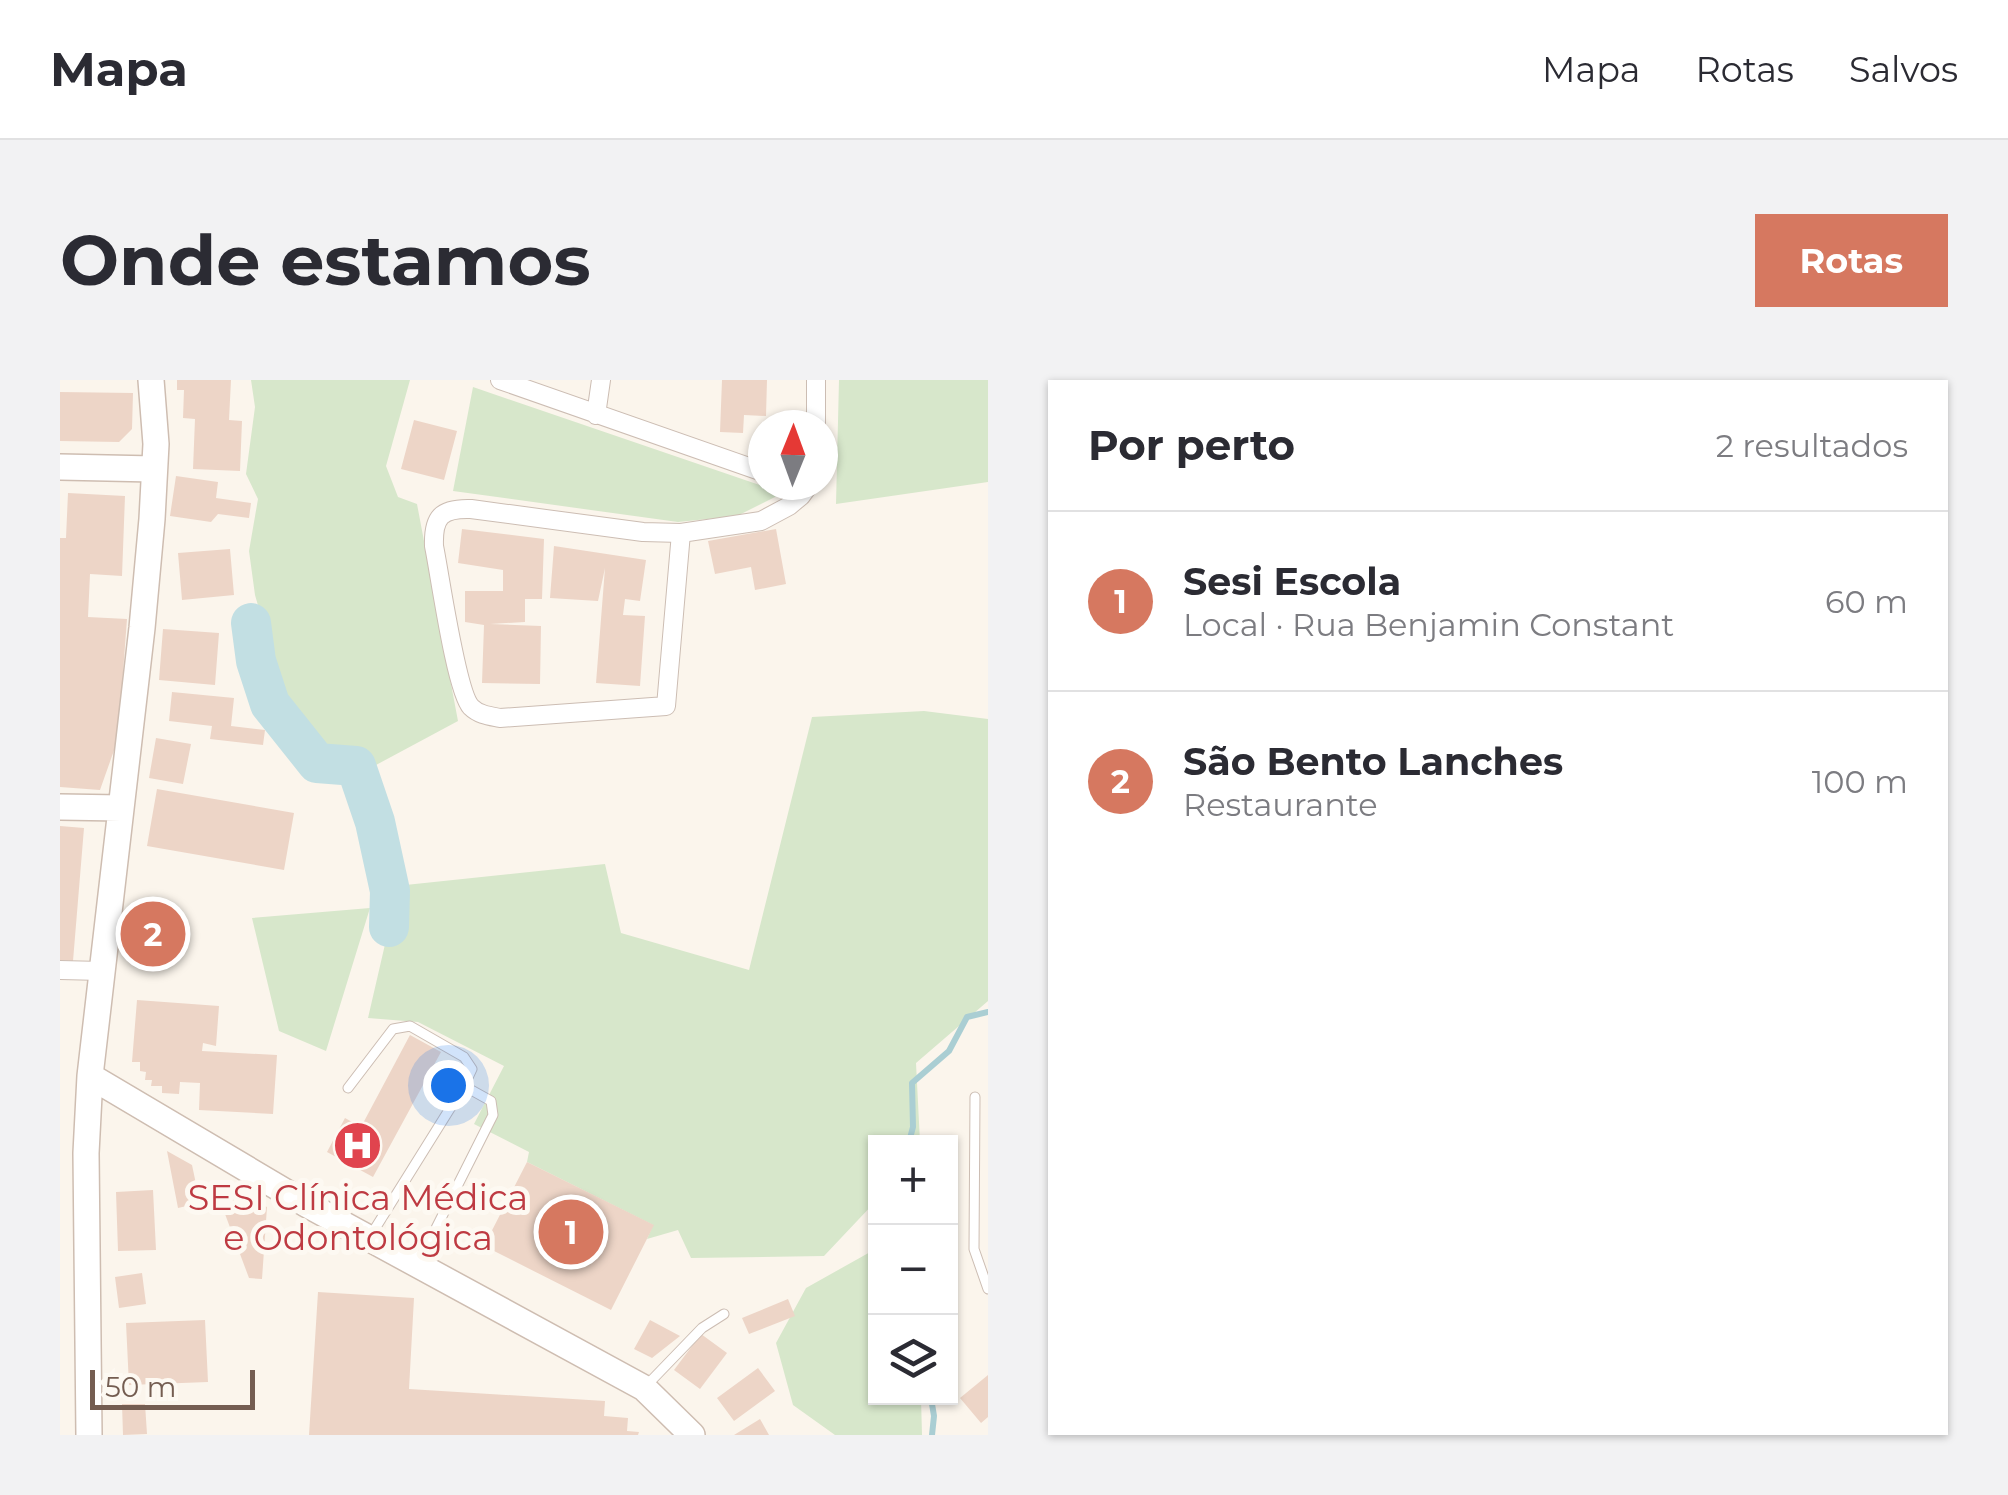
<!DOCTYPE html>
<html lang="pt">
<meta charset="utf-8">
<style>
body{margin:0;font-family:Montserrat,sans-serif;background:#f2f2f3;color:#2b2b33}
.controls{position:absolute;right:30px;bottom:30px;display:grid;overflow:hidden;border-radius:0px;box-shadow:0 2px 8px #0004}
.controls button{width:90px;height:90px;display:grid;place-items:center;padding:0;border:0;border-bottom:2px solid #e1e1e2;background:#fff;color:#2b2b33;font:50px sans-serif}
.compass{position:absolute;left:688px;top:30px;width:90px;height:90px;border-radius:50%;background:#fff;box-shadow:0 2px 8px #0004;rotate:1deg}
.scale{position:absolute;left:30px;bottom:25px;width:165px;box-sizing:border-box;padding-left:10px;border:5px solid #745d51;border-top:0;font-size:28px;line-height:35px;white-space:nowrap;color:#745d51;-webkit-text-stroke:8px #fdf9f2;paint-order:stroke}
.you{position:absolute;left:388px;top:705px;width:35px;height:35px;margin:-25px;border:8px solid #fff;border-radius:50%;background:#1a73e8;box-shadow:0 0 0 15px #1a73e833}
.badge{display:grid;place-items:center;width:65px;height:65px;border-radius:50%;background:#d67860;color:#fff;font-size:32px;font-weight:700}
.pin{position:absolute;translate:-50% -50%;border:5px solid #fff;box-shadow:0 2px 10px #0006}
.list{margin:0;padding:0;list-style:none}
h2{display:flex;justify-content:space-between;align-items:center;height:130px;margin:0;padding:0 40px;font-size:42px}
h2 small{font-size:32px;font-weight:400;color:#7c7c81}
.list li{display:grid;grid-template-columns:65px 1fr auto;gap:30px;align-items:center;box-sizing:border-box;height:180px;padding:0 40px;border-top:2px solid #e1e1e2}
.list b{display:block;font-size:38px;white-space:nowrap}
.list p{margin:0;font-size:32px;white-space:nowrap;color:#7c7c81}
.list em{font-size:32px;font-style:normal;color:#7c7c81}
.icon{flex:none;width:55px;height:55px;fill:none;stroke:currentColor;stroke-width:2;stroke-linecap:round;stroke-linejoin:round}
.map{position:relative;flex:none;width:928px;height:1055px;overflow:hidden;border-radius:0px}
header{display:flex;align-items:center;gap:60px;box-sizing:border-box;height:140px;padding:0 50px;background:#fff;border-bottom:2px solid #e1e1e2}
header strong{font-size:48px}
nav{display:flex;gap:55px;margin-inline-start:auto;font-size:35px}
.intro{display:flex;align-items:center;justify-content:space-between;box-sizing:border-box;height:240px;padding:0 60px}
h1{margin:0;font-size:70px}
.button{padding:25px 45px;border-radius:0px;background:#d67860;color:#fff;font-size:35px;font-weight:700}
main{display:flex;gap:60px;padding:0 60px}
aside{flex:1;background:#fff;border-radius:0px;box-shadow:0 2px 8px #0004}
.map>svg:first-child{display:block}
.green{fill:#d7e7cb}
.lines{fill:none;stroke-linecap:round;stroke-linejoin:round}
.stream{stroke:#aaced3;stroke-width:6}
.river{stroke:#c2dfe3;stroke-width:40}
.building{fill:#edd5c7}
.lane-casing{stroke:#ccbdb3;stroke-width:11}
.street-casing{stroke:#ccbdb3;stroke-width:20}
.secondary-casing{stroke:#cebdb1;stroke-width:28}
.lane{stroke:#fff;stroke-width:9}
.street{stroke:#fff;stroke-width:18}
.secondary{stroke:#fff;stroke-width:25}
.labels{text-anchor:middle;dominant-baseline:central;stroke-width:10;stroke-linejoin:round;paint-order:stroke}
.health-label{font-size:35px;fill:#be3a42;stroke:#fdf9f2}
</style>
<header>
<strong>Mapa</strong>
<nav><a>Mapa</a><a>Rotas</a><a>Salvos</a></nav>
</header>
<div class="intro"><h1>Onde estamos</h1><a class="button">Rotas</a></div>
<main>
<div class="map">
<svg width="928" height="1055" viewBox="0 0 928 1055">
<rect width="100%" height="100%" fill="#fbf5ec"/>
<path class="green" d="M191,0H350L326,86L338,117L357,124L398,341L316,385L300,369H268L226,323L195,215L189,171L198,119L186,94L195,27Z
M779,0H928V102L776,124Z
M413,7L723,113L677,136L618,142L393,111Z
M864,331L928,339V621L856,683L860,762H816L815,822L764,876L631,878L618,850L587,859L593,845L467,782L469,772L414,744L444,686L358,642L308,638L329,547L336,506L545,484L561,553L689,590L752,337Z
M310,528L266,671L219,651L192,538Z
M812,871L816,877V1018H861L862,1055H775L733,1025L716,963L746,908Z"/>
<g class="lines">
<path class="stream" d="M849,762L853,747L852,703L889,671L907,637L928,632
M891,968V969
M871,1018L874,1036L872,1055"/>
<path class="river" d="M191,243L196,281L210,324L257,383L296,386L315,442L330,511L329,547"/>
</g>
<path class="building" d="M117,0H171L169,40L182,41L180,91L133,89L135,39L123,38L124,10H117Z
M662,0H707L706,36L684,35L683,53L660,52Z
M0,12L73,13L72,49L59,62L0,61Z
M354,40L397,51L384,100L341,89Z
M116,96L158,102L156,118L191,123L189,138L158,134L151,142L110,136Z
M8,113L65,116L62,196L30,194L28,237L67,239L58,359L40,410L0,407V158H6Z
M402,149L484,159L482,219H465V242L430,244L481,246L480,304L422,303L424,245L405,242V211H443V190L398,183Z
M716,149L726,204L695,210L691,187L655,194L648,161Z
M494,166L586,180L580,221L565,219L563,235L585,236L580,306L536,303L545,188L538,221L490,218Z
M170,169L174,215L122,220L118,173Z
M103,249L159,253L155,305L99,300Z
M112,312L174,318L171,346L205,350L203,365L150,359L152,346L109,341Z
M96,358L131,364L123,404L89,398Z
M97,409L234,433L224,490L87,466Z
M0,446L24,448L13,581L0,580Z
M82,535L115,539L112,566L78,562Z
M77,620L159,626L156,666L143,663L142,671L217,675L213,734L139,730L140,703L120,702L119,714L102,713V706H91L92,700H85L86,692L80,691V682H72Z
M350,655L381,672L313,797L267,772L285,738L301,747Z
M107,771L132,785L140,823L118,828Z
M467,782L594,845L551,930L424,866Z
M153,802L207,827L202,899L189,898Z
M93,810L96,870L58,871L56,812Z
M82,893L86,924L59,928L55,897Z
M258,912L354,918L349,1009L545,1021L544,1036L568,1038L567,1051L579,1052L578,1055H249Z
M728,919L735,936L689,954L682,938Z
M145,940L148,1002L69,1005L66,943Z
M590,940L620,956L592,978L574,969Z
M641,954L667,973L640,1009L614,990Z
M698,988L715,1011L674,1041L657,1018Z
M928,995V1037L921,1043L900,1018Z
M62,1024H85L87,1054L63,1055Z
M700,1039L709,1055H674Z"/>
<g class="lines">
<defs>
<path id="lane" d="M288,708L333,649L350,646L404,677L412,689L404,706
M915,717L914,869L928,909
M311,855L404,706L431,721L433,735L360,880
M586,1006L642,948L664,934"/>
<path id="street" d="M440,0L703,92
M756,0V45
M536,35L541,0
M621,153L606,326L440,338C430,336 419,335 411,327C396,311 380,195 374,166C373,137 381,128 411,129L583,152L621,153L701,141L729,126L741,116L749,105
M0,590L42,591"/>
<path id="secondary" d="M0,87L94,89
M0,427L61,428
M30,696L246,824L584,1008L632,1055
M29,1055L26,773L30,696L82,248L92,139L96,64L91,0"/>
</defs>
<use href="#lane" class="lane-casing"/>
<use href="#street" class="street-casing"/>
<use href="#secondary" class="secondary-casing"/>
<use href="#lane" class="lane"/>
<use href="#street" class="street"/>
<use href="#secondary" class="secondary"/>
</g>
<defs>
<symbol id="hospital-disc" viewBox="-11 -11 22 22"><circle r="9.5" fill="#e0444e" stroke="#fdf9f2"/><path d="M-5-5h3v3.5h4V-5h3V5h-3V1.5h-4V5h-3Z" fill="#fff"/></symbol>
</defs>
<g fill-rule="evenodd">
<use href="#hospital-disc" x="270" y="738" width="55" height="55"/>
</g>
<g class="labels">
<g class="health-label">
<text x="298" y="817">SESI Clínica Médica<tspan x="298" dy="40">e Odontológica</tspan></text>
</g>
</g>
</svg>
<div class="controls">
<button>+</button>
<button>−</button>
<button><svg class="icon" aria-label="layers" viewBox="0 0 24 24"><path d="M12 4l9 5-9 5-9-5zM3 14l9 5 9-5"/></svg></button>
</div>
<svg class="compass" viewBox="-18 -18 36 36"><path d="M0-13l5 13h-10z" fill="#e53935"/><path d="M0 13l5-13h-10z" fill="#7c7c81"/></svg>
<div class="scale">50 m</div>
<div class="you"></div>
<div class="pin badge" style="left:511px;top:852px">1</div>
<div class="pin badge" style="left:93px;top:554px">2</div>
</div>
<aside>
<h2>Por perto<small>2 resultados</small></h2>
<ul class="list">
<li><span class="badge">1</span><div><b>Sesi Escola</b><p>Local · Rua Benjamin Constant</p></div><em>60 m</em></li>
<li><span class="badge">2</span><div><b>São Bento Lanches</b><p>Restaurante</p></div><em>100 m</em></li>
</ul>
</aside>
</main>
